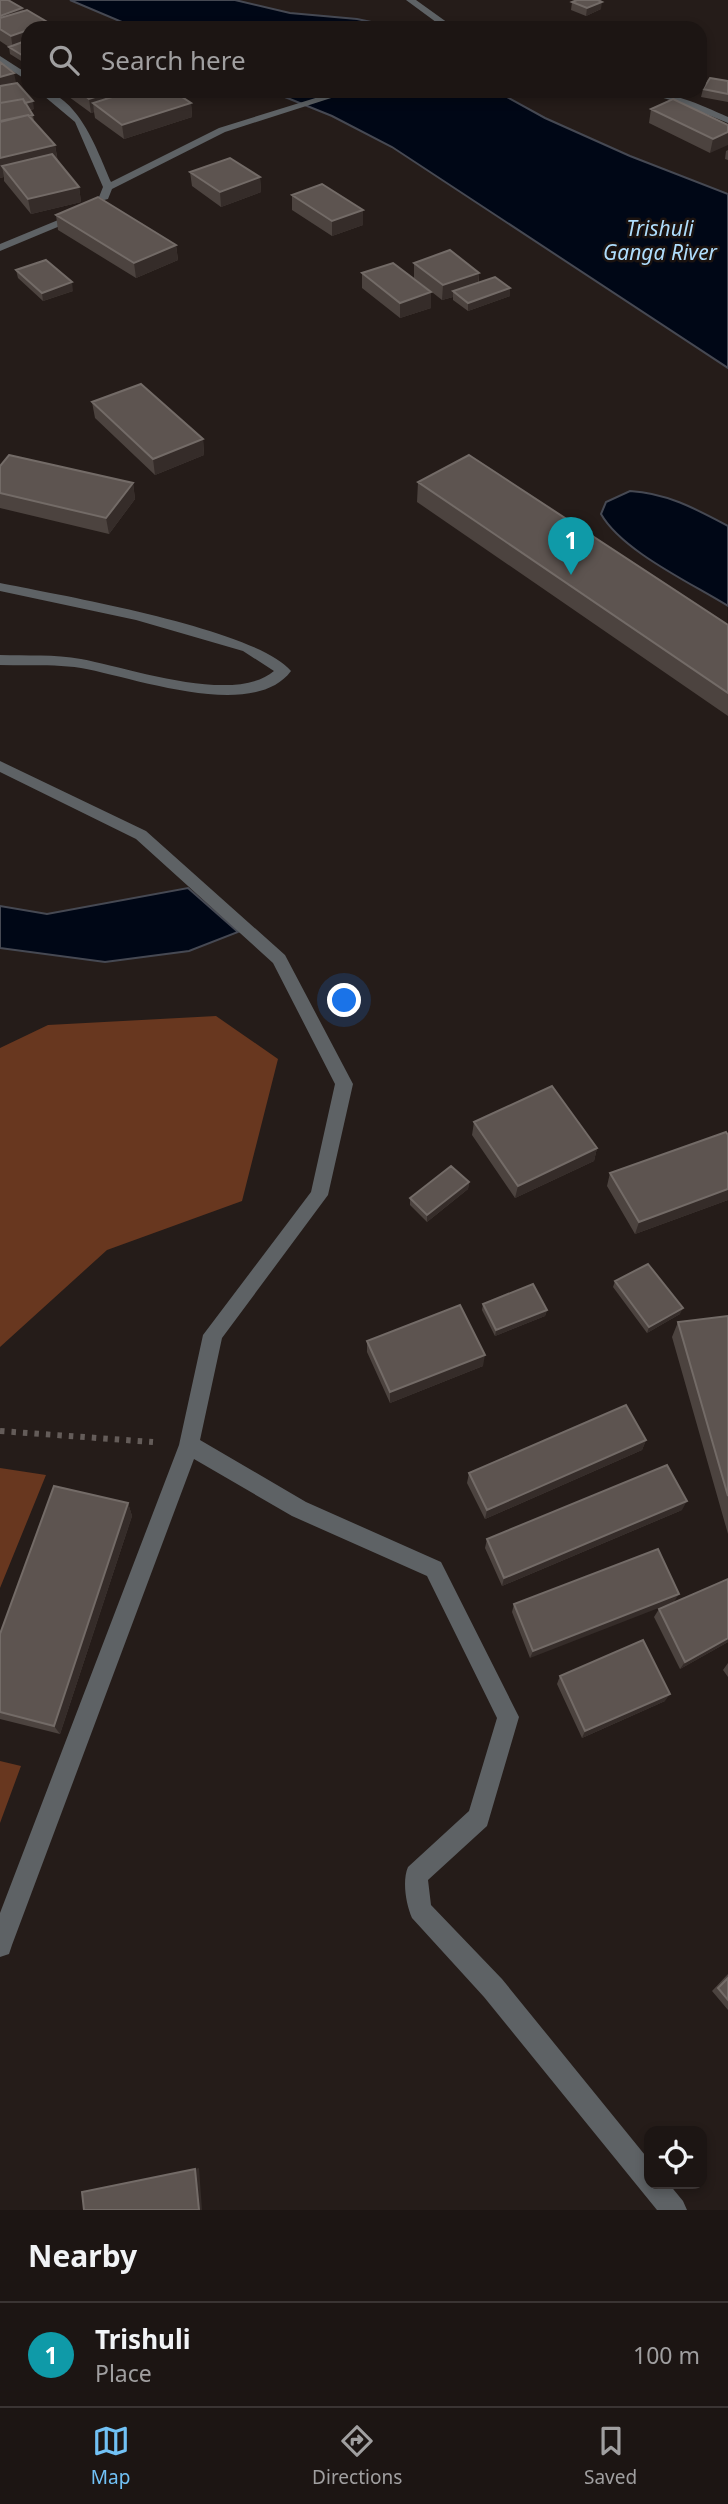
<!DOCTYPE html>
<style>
body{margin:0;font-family:"Noto Sans",sans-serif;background:#292221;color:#f1f3f6}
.controls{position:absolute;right:21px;bottom:21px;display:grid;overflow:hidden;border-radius:14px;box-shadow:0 4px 10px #0003}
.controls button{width:63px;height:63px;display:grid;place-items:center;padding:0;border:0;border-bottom:2px solid #3a3433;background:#1c1513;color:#f1f3f6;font:35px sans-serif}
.you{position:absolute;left:345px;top:1001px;width:24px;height:24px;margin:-18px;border:5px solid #fff;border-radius:50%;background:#1a73e8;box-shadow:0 0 0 10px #1a73e833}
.badge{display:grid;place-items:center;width:46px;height:46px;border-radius:50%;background:#71c1f5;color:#fff;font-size:23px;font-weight:700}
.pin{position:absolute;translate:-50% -58px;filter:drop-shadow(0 2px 4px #0008)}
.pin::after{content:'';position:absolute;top:37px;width:24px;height:21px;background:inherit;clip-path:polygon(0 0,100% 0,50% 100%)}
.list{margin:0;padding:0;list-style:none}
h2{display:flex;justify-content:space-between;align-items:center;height:91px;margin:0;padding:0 28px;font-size:30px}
h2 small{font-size:23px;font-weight:400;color:#a09fa0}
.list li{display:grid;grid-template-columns:46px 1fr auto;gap:21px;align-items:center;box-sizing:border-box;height:105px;padding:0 28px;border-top:2px solid #3a3433}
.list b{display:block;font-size:26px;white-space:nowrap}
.list p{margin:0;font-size:23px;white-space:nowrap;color:#a09fa0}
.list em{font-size:23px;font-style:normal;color:#a09fa0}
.icon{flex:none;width:38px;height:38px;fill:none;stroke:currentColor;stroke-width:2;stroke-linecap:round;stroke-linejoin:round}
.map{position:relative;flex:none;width:728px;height:2210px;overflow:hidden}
.search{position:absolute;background:#1c1513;box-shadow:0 4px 10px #0003;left:21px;right:21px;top:21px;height:77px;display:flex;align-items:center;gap:18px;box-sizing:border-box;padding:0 24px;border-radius:21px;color:#a09fa0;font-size:26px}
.sheet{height:196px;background:#1c1513}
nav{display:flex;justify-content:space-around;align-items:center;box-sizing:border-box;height:98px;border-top:2px solid #3a3433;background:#1c1513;font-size:19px;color:#a09fa0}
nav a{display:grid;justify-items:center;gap:4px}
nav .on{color:#71c1f5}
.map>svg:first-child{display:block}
.forest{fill:#68371f}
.water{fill:#000716;stroke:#464953;stroke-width:2}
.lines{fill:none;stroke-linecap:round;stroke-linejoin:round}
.path{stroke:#645c59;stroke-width:6;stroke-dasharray:4.5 7;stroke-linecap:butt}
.minor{fill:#5e6265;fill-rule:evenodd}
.wall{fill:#4c433f}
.shaded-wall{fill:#352c29}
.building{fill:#5d5450;stroke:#736b67;stroke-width:2}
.labels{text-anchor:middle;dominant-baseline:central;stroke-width:5;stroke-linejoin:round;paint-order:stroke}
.far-water-label{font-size:21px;font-style:italic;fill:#afddfc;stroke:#1b1310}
</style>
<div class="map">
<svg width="728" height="2210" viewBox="0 0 728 2210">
<rect width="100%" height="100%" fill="#251c19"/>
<path class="forest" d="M216,1016L278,1059L242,1201L107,1250L0,1347V1048L48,1025Z
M0,1468L46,1475L0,1588Z
M0,1761L21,1766L0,1823Z"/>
<path class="water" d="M70,0H235L290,13L357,19L400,28H136Z
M270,91H496L545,118L630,156L728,194V368L392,147L332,116Z
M630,491C667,493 696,509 728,526V606C691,583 622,551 601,514L606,502Z
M188,888L238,932L189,951L105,962L0,948V906L47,914Z"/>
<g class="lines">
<path class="path" d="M0,1431L153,1442"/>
<path class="minor" d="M406,0H416L455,28H444Z
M0,56L28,74V81L0,63Z
M38,91C77,91 98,152 111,182L219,128L338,91H353L225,132L112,189L108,199L104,200L99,197L103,187L75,122Z
M639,91C671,91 699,104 728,117V123L674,101Z
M80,211L85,214L84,216L0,251V244Z
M0,583C59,595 257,629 291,671C253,722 133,677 81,668C55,664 26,666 0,665V655C26,656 55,654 81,659C130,668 234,705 274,671L243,651L136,620L0,591Z
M0,761L146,831L285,955L353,1084L328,1195L222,1338L200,1440L306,1502L441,1562L519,1717L487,1826L428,1880L431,1905L502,1979L649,2160V2184H669L683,2201L687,2210H657L484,1997L412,1918C406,1904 402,1881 408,1867L469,1811L497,1718L427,1576L292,1516L194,1459L12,1945L9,1954L0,1957V1913L179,1445L203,1335L311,1192L335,1084L273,963L136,839L0,772Z"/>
</g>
<path class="wall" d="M0,0L22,8L23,11L49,23L50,28H28V64H26L10,54L9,47L0,41Z
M572,2L601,9L586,16L571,10Z
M0,62L34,109L30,110L33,115L34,122L55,145L58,162L79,187L81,202L31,214L4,181V177L0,178Z
M728,81V102L701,97L703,89Z
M64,91H173L191,103L192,117L124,139L95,118L94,112L91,113L65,94Z
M651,109L728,125L710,153L649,123Z
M728,150V160L725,159L726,151Z
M190,172L260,177L261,192L221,207L192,186Z
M292,195L363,210V225L332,236L292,210Z
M56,215L176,245L178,260L136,278L58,230Z
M414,263L479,273V282L510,288V296L468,311L453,300V297L442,300L414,278Z
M16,270L73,291L43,301L18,278Z
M362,273L431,308L400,318L362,288Z
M92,402L203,439L204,455L155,475L95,418Z
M0,466L133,483L135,499L109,534L0,508Z
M418,482L728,625V716L417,502Z
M474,1122L597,1148L594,1161L515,1198L472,1135Z
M728,1135V1200L635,1234L607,1186L610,1173Z
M469,1182L468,1189L427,1222L410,1205V1198Z
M615,1281L680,1314L647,1333L613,1287Z
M483,1304L547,1310L545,1316L495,1336L482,1310Z
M728,1316V1534L672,1337L678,1322Z
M367,1341L483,1366L390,1403L367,1352Z
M646,1440L642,1450L485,1519L467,1483L469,1473Z
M128,1503L132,1516L60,1734L0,1719V1634Z
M682,1510L502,1586L485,1548L487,1539Z
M658,1549L530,1658L512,1612L514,1604Z
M659,1609L728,1642L680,1669L654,1617Z
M728,1663V1677L723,1670Z
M560,1676L665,1701L582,1738L557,1684Z
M728,1974V2010L712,1991Z"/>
<path class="shaded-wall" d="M602,2L601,9L586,16L587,8Z
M22,8L25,22L0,29V16Z
M49,23L50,28H34Z
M28,30V45L13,50L11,36Z
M28,56V64H26L25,57Z
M14,73L17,87L0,92V77Z
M114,91H147L93,103L94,112L91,113L89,99Z
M33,101L34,109L0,117V109Z
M191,103L192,117L124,139L122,125Z
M728,132V145L710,153L713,139Z
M55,145L58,164L2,166L4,177L0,178V158Z
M260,177L261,192L221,207L220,192Z
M79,187L81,202L31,214L28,199Z
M363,210V225L332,236V221Z
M176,245L178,260L136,278L134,263Z
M479,273L478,288L453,291V297L442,300L443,285Z
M72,282L73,291L43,301L42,293Z
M510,288V296L468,311V303Z
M431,292V308L400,318V303Z
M203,439L204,455L155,475L153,459Z
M133,483L135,499L109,534L106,518Z
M597,1148L594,1161L515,1198L518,1186Z
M469,1182L468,1189L427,1222V1215Z
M728,1189V1200L635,1234L639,1222Z
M683,1308L680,1314L647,1333L649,1327Z
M547,1310L545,1316L495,1336L496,1330Z
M485,1355L483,1366L390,1403V1392Z
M646,1440L642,1450L485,1519L487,1510Z
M687,1501L682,1510L502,1586L504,1578Z
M128,1503L132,1516L60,1734L54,1726Z
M679,1594L674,1602L530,1658L533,1651Z
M728,1638V1642L680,1669L685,1662Z
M670,1694L665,1701L582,1738L585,1731Z
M199,2168L202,2210H199L195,2169Z"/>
<path class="building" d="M0,0H8L22,8L0,16Z
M577,0H598L602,2L587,8L572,2Z
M27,10L49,23L34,28H28V30L11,36L0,29V18Z
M28,40V56L25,57L9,47Z
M0,62L14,73L0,77Z
M710,78L728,81V94L703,89Z
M17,83L33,101L25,103L23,99L0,103V86Z
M79,91H114L89,99Z
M131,91H173L191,103L122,125L93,103Z
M23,99L33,115L29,116L28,115L0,121V103Z
M673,99L728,125V132L713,139L651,109Z
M28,115L55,145L0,158V122Z
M52,154L79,187L28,199L2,166Z
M230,158L260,177L220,192L190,172Z
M322,184L363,210L332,221L292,195Z
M98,197L176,245L134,263L56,215Z
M450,250L479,273L443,285L414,263Z
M46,260L72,282L42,293L16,270Z
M393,263L431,292L400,303L362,273Z
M495,277L510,288L468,303L453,291Z
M141,384L203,439L153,459L92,402Z
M9,455L133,483L106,518L0,493V466Z
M469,455L728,625V693L418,482Z
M552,1086L597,1148L518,1186L474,1122Z
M726,1132L728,1135V1189L639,1222L610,1173Z
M451,1166L469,1182L427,1215L410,1198Z
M648,1264L683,1308L649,1327L615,1281Z
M533,1284L547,1310L496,1330L483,1304Z
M460,1305L485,1355L390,1392L367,1341Z
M728,1316V1496L678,1322Z
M626,1405L646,1440L487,1510L469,1473Z
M667,1465L687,1501L504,1578L487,1539Z
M54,1486L128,1503L54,1726L0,1712V1634Z
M658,1549L679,1594L533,1651L514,1604Z
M728,1579V1638L685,1662L659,1609Z
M643,1640L670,1694L585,1731L560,1676Z
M728,1978V2000L718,1988Z
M195,2169L199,2210H84L82,2192Z"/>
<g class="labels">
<g class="far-water-label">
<text x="660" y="228">Trishuli<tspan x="660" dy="24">Ganga River</tspan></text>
</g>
</g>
</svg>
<div class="controls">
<button><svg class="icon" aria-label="locate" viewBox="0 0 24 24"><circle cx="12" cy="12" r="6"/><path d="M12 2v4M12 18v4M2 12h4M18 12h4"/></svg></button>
</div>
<div class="you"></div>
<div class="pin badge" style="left:571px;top:575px;background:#0f9aa8">1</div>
<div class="search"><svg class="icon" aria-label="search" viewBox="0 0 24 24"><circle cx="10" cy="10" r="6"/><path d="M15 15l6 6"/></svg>Search here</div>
</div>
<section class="sheet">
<h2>Nearby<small></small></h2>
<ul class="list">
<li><span class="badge" style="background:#0f9aa8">1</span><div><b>Trishuli</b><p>Place</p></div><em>100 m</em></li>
</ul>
</section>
<nav>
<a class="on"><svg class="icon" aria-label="map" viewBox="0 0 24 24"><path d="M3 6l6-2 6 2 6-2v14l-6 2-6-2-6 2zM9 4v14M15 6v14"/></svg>Map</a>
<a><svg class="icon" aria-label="directions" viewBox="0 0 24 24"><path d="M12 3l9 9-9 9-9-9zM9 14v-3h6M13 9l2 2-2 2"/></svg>Directions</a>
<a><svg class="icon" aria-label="saved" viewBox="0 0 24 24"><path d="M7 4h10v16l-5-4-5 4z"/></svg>Saved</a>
</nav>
